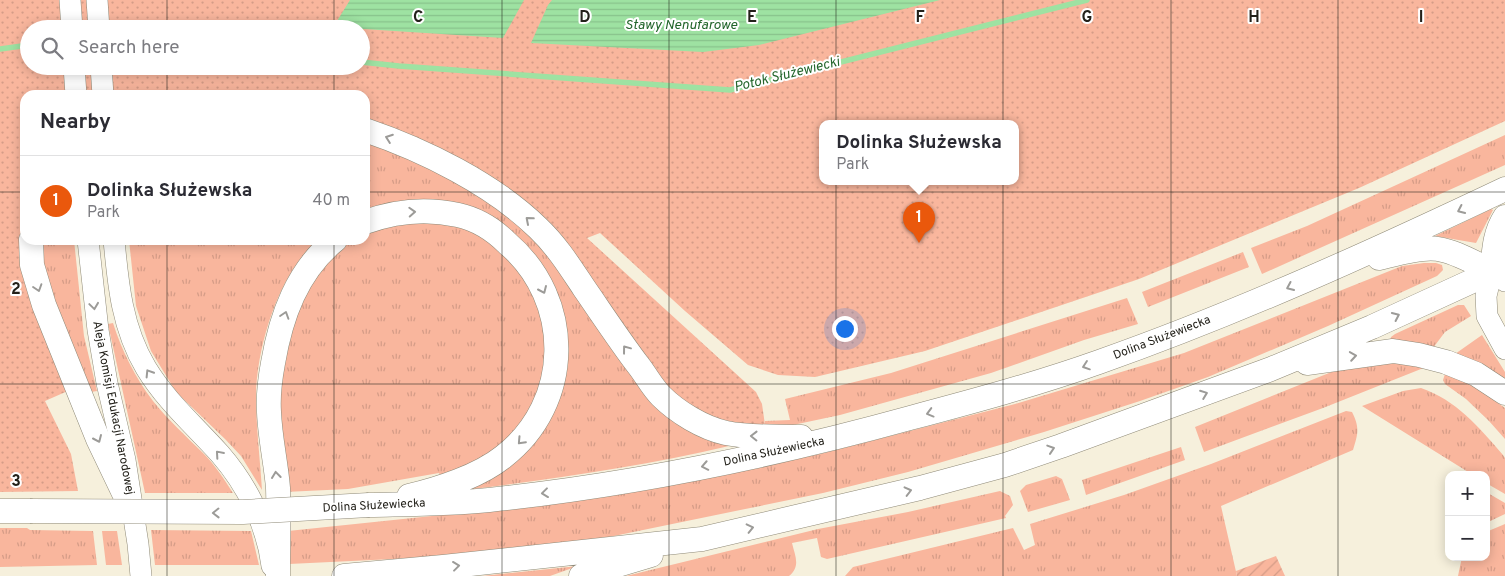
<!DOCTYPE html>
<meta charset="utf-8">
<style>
body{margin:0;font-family:Overpass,sans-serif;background:#f7f7f7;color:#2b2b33}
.controls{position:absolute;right:15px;bottom:15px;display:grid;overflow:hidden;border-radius:10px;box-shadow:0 2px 12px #0003}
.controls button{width:45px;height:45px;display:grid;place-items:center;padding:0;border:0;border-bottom:1px solid #e1e1e2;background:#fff;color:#2b2b33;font:25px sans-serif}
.you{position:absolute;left:844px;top:328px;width:18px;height:18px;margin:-12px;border:4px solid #fff;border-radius:50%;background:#1a73e8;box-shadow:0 0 0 8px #1a73e833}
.badge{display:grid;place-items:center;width:32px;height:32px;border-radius:50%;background:#ea580c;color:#fff;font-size:16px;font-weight:700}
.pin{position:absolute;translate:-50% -41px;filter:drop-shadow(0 1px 2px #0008)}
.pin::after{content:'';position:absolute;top:26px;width:18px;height:15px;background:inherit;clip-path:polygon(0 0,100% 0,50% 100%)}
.popup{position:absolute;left:819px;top:120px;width:200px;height:65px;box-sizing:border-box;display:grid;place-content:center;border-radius:10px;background:#fff;filter:drop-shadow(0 1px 4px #0005);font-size:16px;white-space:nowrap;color:#7c7c81}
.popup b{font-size:19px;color:#2b2b33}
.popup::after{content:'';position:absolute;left:50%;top:100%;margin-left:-10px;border:10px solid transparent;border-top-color:#fff}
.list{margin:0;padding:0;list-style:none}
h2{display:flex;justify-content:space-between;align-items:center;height:65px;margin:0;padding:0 20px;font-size:21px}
h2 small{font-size:16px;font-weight:400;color:#7c7c81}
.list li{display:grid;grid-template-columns:32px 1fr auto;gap:15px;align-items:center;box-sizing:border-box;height:90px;padding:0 20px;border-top:1px solid #e1e1e2}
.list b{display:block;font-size:19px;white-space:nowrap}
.list p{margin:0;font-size:16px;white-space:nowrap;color:#7c7c81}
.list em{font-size:16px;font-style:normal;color:#7c7c81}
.icon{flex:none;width:28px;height:28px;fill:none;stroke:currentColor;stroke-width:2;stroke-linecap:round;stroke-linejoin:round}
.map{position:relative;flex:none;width:1505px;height:576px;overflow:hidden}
.search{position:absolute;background:#fff;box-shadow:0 2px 12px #0003;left:20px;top:20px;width:350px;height:55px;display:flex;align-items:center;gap:12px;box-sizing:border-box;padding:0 18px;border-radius:28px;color:#7c7c81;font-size:19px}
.panel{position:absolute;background:#fff;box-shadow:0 2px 12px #0003;left:20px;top:90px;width:350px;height:155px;border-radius:15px}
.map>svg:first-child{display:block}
.grass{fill:url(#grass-tufts)}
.park{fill:url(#park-dots);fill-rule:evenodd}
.garden{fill:url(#garden-furrows)}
.water{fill:url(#water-rules)}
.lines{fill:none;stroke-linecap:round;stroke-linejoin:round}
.stream{stroke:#9ee2a2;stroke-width:5.5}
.secondary-casing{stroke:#8f8a78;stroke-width:22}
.primary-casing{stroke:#8f8a78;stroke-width:25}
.secondary{stroke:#fff;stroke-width:21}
.primary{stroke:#fff;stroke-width:24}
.primary-bridge-casing{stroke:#8f8a78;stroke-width:25;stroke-linecap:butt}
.primary-bridge{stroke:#fff;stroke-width:24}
.oneway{stroke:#9c9b98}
.grid{fill:none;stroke:#23211a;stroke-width:1;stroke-opacity:0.55}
.labels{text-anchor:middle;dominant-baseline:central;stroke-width:4;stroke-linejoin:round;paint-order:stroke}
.street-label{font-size:12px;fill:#23211a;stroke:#fff}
.water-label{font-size:14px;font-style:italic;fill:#23662c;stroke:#fff}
.grid-label{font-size:16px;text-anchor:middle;font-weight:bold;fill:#23211a;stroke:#fff;stroke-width:4;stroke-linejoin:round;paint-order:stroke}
</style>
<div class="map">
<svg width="1505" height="576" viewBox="0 0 1505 576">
<defs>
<pattern id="grass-tufts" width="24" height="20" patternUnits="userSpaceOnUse" patternTransform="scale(1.25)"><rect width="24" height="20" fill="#f9b69d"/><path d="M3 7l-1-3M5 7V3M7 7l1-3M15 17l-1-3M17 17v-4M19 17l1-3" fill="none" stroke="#d59c87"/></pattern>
<pattern id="park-dots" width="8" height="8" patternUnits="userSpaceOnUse" patternTransform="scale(1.25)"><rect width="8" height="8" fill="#f9b69d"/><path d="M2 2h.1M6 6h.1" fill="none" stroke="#d59c87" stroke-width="1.8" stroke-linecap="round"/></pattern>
<pattern id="garden-furrows" width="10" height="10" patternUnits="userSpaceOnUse" patternTransform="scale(1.25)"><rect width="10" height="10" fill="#f9b69d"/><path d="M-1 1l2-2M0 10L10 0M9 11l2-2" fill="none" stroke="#d59c87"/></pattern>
<pattern id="water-rules" width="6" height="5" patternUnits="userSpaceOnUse" patternTransform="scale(1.25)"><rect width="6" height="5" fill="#9ee2a2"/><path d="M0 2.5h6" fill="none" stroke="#88c28b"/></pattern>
</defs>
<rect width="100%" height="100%" fill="#f6f0dc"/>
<path class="grass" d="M1505,135V165L1262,274L1251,248L1307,226Z
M365,141C384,148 405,154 423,163C459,182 493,204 525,228L729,445V446C644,466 559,478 473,489V484L492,475L566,345L496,222L365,211Z
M1491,209L1493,210L1476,243L1435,236Z
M418,221L449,224L477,232L509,256L523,272L541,310L547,346L539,394L515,434L476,462L440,475L439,473L348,489L285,492L280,415L281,375L300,300L319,265L348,240H365V231Z
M40,240H74L84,336L97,391L91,392L47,286Z
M129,240H319C279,271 257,346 256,395C256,426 260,458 262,490L241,456L225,439L176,392L151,351L136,306Z
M1243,252L1249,267L1148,307L1142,292Z
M1424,263H1436L1442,265L1443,270L1437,276L1328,326L1208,377L1140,401L1044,432L908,472L823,493L609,537L435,557L289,564L288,531L566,502L693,481L824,453L1015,404L1184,353L1402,266Z
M1127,298L1138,324L1084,340L991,373L840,415L793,425H765V421L790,420L785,399L891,373Z
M1458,305H1464L1471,316L1445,332L1433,348L1390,341L1391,337L1395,334Z
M113,323C122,351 135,377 153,401C168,420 186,436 203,453C215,465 224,479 233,493H145L108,324Z
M1482,335L1505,372V382L1455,354Z
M1398,362L1426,367L1323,408L1204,452L1195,427L1334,371Z
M1446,371L1463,378L1505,408V439L1489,421L1466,399L1445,384L1443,380Z
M1421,388C1456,400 1479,427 1503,455L1505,458V494L1486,483V475H1473L1362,406L1403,391Z
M1346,411L1352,412C1360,428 1358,434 1353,450L1221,506L1237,576H845L853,567L1013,528L1024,550L1035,545L1030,524L1124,495L1211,464Z
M1181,447L1185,460L1086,495L1082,480Z
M1056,476L1062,479L1070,500L1028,512L1020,491L1026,485Z
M1000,491L1010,496L1013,505L1005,516L1006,518L827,559L821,557L817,538L792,543C795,556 801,566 789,576H626L818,529L908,512Z
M1486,492L1505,503V514L1486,523Z
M1505,524V576H1458L1462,557H1486V532Z
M0,528H27L30,530L93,531L97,565L0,567Z
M151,530L251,531L259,565H155Z
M102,531H117L122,565H106Z
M578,566L550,576H482Z"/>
<path class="park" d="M0,0H1505V121L1359,188L1139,279L925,351L815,377L778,375L748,365L685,311L600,233L587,238L756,392L762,404L765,425L743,424L719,419L701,411L684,401L666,386L569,246L365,122V95H25V213L22,239L70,390L45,401L71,454L78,491L0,492ZM29,29H361V66H29ZM823,124H1015V182H823Z"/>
<path class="garden" d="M1276,556L1285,576H1237L1236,571Z"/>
<path class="water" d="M350,0H524L503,38L348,28L337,21Z
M552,0H940L759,45L703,52L531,43L548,5Z"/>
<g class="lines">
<path class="stream" d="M0,49L29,45
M361,62L399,66L730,90L1087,0"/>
<defs>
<path id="secondary" d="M70,0L72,29
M97,0L99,29
M74,66L76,95
M101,66L103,95
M88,240L98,330L107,383L125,460L138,544L141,576
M114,240C118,284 122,328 146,368C166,401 194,425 220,454C247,485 267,525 272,566
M1505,281L1492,271L1486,296L1487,316L1505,349"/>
<path id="primary" d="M365,130C424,150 493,184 538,228C557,246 570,267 584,288C602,314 619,340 638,365C646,375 652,387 661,396C677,412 703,428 726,433C750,438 777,436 801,437
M365,222C395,211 427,208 458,215C476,219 494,230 507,243C574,300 573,403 503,457C479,476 439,489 409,496
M31,240L32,265L44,305L98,439L131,508
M1379,258C1396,254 1421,246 1438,249C1457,252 1474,263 1492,271
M1492,271C1494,252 1494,234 1505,217
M1307,363L1393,351L1419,355L1446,362L1476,374L1505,393
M369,505C409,504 449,504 489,500C631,485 772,456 910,418C974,401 1037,384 1099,362C1238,313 1372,252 1505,189
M0,511H30
M278,576C278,547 279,517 278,488C276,463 270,438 269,412C268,396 270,379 273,363C281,316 297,271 335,240
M344,576L443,567L702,539L920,488L1005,465L1061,446L1271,369L1372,327L1505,266
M581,576L651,555"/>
</defs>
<use href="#secondary" class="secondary-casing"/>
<use href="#primary" class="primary-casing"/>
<use href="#secondary" class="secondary"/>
<use href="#primary" class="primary"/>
<defs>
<path id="primary-bridge" d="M30,511L243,512L369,505"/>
</defs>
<use href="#primary-bridge" class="primary-bridge-casing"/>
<use href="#primary-bridge" class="primary-bridge"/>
</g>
<defs><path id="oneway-chevron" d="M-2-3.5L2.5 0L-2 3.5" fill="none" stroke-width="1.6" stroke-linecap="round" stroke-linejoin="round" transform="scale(1.25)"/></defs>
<g class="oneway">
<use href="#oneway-chevron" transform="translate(389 138) rotate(-160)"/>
<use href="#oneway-chevron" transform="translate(1461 210) rotate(155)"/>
<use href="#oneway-chevron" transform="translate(412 212) rotate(-3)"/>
<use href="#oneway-chevron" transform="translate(529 220) rotate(-139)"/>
<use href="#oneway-chevron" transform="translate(1290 287) rotate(156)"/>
<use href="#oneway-chevron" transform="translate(38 288) rotate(72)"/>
<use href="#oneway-chevron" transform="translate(543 290) rotate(66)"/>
<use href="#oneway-chevron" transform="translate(94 306) rotate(82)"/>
<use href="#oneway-chevron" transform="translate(285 315) rotate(-72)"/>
<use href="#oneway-chevron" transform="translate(1396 316) rotate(-25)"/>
<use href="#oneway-chevron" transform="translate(626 349) rotate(-127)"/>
<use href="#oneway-chevron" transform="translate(1353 356) rotate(-9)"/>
<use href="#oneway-chevron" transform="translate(1086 366) rotate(161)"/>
<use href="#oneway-chevron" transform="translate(149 373) rotate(-122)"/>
<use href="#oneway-chevron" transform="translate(1204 394) rotate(-21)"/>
<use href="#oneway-chevron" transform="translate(930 413) rotate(165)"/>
<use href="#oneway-chevron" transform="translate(754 436) rotate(-179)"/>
<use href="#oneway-chevron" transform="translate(98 439) rotate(66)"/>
<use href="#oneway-chevron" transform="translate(521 441) rotate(133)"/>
<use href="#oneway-chevron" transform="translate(1051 449) rotate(-18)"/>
<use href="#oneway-chevron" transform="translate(219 454) rotate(-131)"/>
<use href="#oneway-chevron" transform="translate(705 466) rotate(169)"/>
<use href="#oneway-chevron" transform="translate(276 475) rotate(-97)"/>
<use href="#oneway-chevron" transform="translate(908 491) rotate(-14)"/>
<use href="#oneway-chevron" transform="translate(545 493) rotate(173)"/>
<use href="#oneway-chevron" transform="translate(216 513) rotate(179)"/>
<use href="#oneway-chevron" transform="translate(750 528) rotate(-13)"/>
<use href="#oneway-chevron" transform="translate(456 566) rotate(-7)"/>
</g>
<path class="grid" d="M167,0V29M334,0V29M502,0V576M669,0V576M836,0V576M1003,0V576M1171,0V576M1338,0V576M167,66V95M334,66V95M0,192H25M365,192H1505M167,240V576M334,240V576M0,384H1505"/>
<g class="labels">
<g class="street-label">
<text transform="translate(1162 338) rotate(-21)">Dolina Służewiecka</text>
<text transform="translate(113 408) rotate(79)">Aleja Komisji Edukacji Narodowej</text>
<text transform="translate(774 452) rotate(-12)">Dolina Służewiecka</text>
<text transform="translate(374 506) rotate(-3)">Dolina Służewiecka</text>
</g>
<g class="water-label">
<text x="681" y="25">Stawy Nenufarowe</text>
<text transform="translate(787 75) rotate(-14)">Potok Służewiecki</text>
</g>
</g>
<g class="grid-label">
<text x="418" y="22">C</text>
<text x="585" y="22">D</text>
<text x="752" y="22">E</text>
<text x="920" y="22">F</text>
<text x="1087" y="22">G</text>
<text x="1254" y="22">H</text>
<text x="1421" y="22">I</text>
<text x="16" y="294">2</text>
<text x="16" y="486">3</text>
</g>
</svg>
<div class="controls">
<button>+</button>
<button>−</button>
</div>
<div class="you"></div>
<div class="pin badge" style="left:919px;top:243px">1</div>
<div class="popup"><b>Dolinka Służewska</b>Park</div>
<div class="search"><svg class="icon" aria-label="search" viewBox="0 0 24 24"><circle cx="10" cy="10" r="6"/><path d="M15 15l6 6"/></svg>Search here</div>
<section class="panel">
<h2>Nearby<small></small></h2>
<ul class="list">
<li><span class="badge">1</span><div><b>Dolinka Służewska</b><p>Park</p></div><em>40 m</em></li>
</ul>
</section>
</div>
